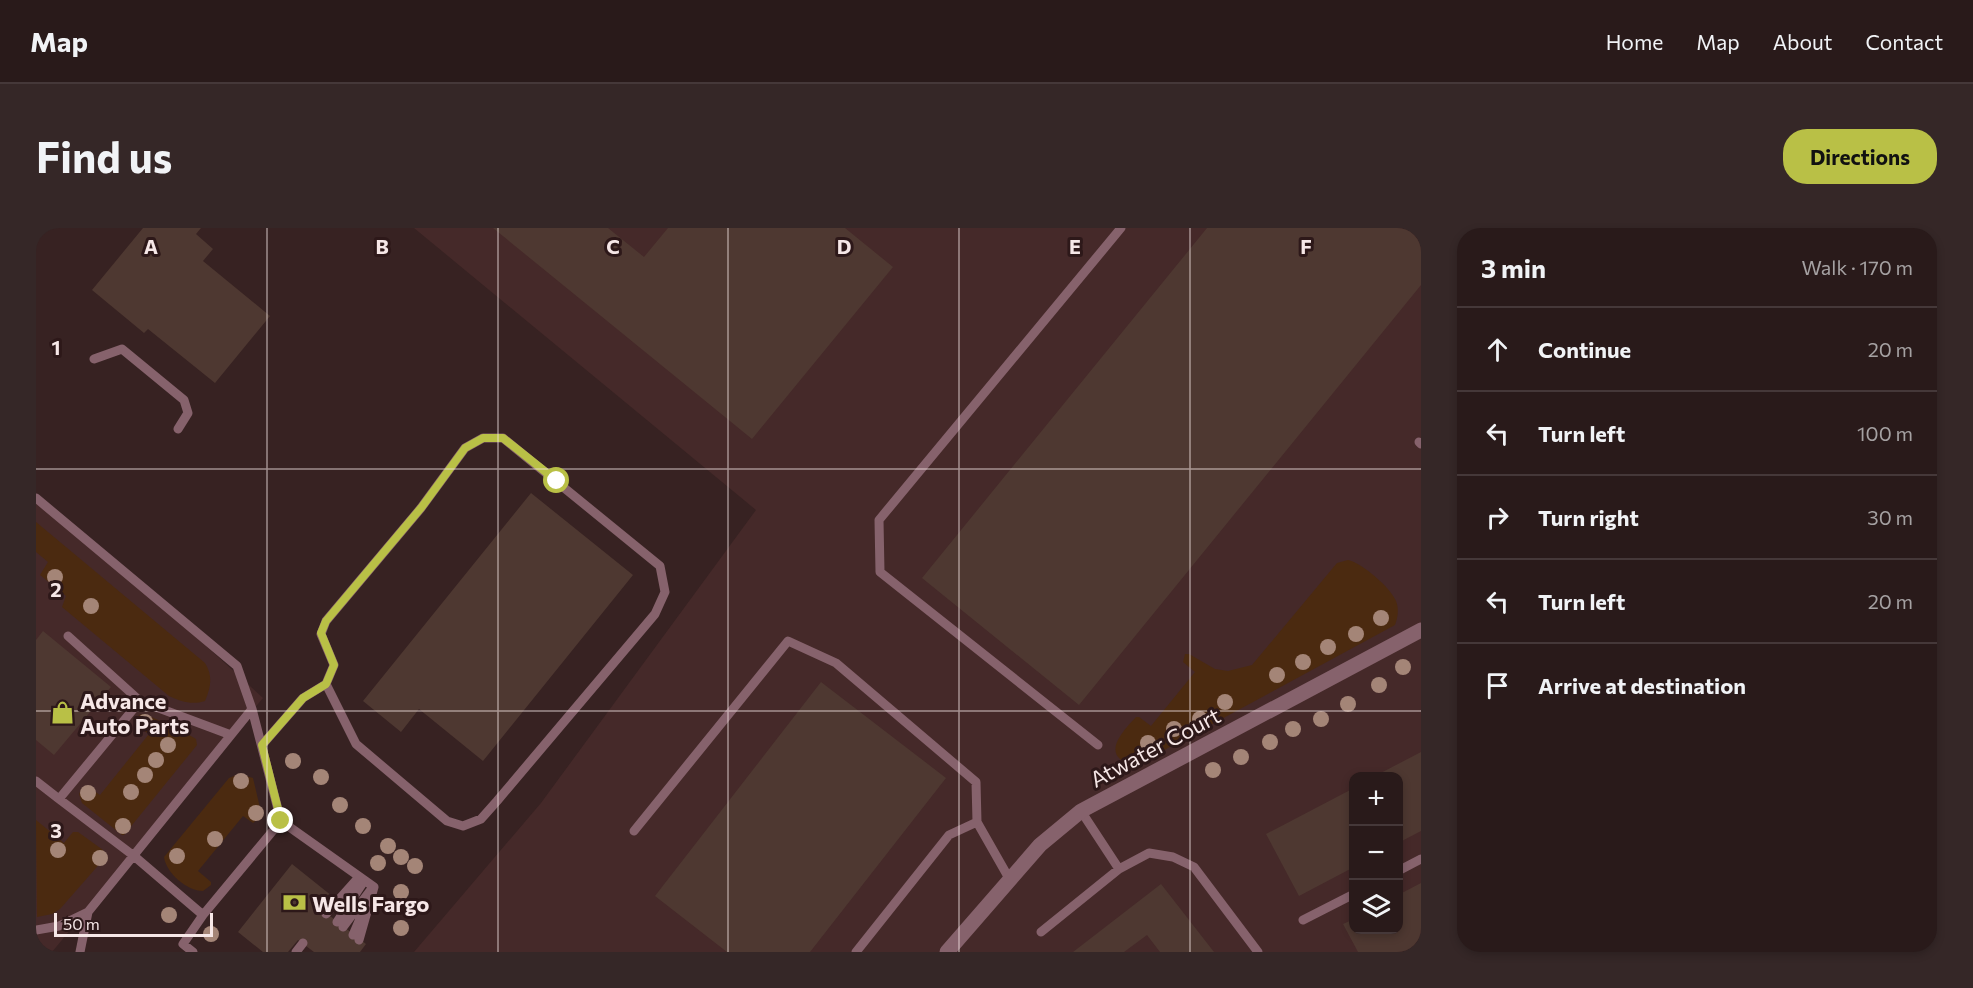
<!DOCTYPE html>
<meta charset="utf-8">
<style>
body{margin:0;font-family:Commissioner,sans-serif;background:#352727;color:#f1f3f6}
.controls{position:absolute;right:18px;bottom:18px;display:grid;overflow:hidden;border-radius:12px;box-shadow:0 3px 9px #0003}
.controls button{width:54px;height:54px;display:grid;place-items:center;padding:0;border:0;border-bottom:2px solid #453839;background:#291a1a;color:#f1f3f6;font:30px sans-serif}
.scale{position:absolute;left:18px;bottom:15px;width:159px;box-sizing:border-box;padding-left:6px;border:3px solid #f6e7e7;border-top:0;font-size:16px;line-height:21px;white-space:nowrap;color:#f6e7e7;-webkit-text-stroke:4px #2d1819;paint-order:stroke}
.stop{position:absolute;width:18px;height:18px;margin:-14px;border:4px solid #b9c046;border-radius:50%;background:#fff}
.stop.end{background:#b9c046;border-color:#fff;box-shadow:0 2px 6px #0008}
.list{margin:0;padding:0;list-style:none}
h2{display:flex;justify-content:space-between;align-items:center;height:78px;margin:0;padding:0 24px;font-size:26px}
h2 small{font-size:20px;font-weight:400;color:#a5a1a2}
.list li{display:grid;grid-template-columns:39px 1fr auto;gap:18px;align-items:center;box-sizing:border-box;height:84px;padding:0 24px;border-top:2px solid #453839}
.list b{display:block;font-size:22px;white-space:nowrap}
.list em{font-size:20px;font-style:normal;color:#a5a1a2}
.icon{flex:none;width:33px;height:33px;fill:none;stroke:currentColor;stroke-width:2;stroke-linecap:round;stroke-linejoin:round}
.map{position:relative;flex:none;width:1385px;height:724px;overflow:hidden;border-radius:24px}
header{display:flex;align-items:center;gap:36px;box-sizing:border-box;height:84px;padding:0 30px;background:#291a1a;border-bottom:2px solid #453839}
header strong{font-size:28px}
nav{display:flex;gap:33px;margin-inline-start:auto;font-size:21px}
.intro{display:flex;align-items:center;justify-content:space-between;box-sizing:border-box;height:144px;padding:0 36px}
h1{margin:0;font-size:42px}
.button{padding:15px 27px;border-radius:24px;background:#b9c046;color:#111;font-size:21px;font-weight:700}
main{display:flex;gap:36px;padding:0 36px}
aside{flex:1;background:#291a1a;border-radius:24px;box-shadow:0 3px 9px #0003}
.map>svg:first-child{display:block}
.built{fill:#452929;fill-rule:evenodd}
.green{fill:#4b2a10}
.building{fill:#4e3831}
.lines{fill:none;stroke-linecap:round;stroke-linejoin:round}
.lane{stroke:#86626c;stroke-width:9}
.street{stroke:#86626c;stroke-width:15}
.tree{fill:#a48577}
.route{stroke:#b9c046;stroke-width:8}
.grid{fill:none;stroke:#f6e7e7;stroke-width:1.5;stroke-opacity:0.55}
.labels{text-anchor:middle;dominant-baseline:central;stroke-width:6;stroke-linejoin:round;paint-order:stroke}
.poi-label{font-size:22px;font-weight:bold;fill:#f6e7e7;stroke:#2d1819;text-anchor:start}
.street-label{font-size:22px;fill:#f6e7e7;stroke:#2d1819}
.grid-label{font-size:20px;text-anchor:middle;font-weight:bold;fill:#f6e7e7;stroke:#2d1819;stroke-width:6;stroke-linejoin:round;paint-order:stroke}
</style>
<header>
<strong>Map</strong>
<nav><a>Home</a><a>Map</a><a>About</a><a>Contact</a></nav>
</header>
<div class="intro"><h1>Find us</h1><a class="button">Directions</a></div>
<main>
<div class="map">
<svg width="1385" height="724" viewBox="0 0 1385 724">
<rect width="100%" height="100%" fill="#372222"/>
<path class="built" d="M378,0H1385V724H378L505,575L720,282ZM1318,548H1362V702H1318Z
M0,273L77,333L227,470L16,724H0Z"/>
<path class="green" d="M0,294L169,435C177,448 175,459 169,473C156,477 146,474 133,468L26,379L30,368L4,347L12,334L0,324Z
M1312,332C1326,335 1355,360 1360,373C1363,381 1362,389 1359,397L1108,533C1100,535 1091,537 1084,531C1070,519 1092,498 1100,489H1103L1115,498L1159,444L1147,434L1149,426H1153L1179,441L1192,443L1216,437L1301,335Z
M108,486L141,500L160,511L161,517L88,607H86L46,575L43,566L46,560L51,558L64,567L113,506L101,498L100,493L103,487Z
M203,546L217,550L225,584L224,589L217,595L207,588L162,643L175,654V657L167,663C151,663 130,645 128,629L193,550Z
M0,592L28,615L37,604H42L67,622L69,626L67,632L24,681L16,686L1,689Z"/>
<path class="building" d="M107,0H165L160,6L177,21L167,33L234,88L179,155L112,101L108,105L56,62Z
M457,0H572L608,29L632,0H809L857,39L716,211Z
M1171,0H1378L1385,5V57L1043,477L886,350Z
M495,265L597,347L447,533L383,481L365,504L327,473Z
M7,403L75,459L18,527L0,512V412Z
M785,454L910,550L774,724H691L619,668Z
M1385,524V603L1362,615V548H1339Z
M1318,560V639L1263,668L1230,606Z
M256,636L296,668L285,681L330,716L324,724H278L262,712L252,724H227L202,704Z
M1385,655V724H1322L1307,696L1318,691V702H1362V667Z
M1125,656L1178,724H1124L1111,707L1088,724H1037Z"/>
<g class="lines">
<path class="lane" d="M58,131L86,121L148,172L152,185L142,201
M1383,214L1385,216
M0,270L201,438L216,481L245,593
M32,408L104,473
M226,517L267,470L290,456L298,437L285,406L290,393L385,280L429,220L447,210H467L624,338L629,364L619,386L461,573L445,591L427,598L411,593L320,516L290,456
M1062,517L844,344L843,292L1085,0
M0,553L23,571L104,473L195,507
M23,571L98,628L167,687L147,716L157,724
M1045,583L1083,641L1113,625L1137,629L1158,639L1222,724
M598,603L752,413L800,435L940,554L941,594L974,652
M1362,643L1385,631
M290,686L323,649
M167,687L245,593L338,659
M1267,692L1318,666
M301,694L328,653
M307,699L334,663
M0,702L23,698L52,684L216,481
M1005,704L1083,641
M317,707L326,686
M323,712L338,659
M44,724L52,684
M260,724L267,715
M820,724L913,607L941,594"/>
<path class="street" d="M911,724L1004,617L1045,583L1385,402"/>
</g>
<g class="tree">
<circle cx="19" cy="349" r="8"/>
<circle cx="55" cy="378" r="8"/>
<circle cx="1345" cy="390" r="8"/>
<circle cx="1320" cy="406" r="8"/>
<circle cx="1292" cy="419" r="8"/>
<circle cx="1267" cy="434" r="8"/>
<circle cx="1367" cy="439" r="8"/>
<circle cx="1241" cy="447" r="8"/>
<circle cx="1343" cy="457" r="8"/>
<circle cx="1189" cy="474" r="8"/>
<circle cx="1312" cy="476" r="8"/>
<circle cx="1164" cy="491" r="8"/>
<circle cx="1285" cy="491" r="8"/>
<circle cx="109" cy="494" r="8"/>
<circle cx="1138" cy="501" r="8"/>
<circle cx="1257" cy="501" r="8"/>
<circle cx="1234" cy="514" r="8"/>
<circle cx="1112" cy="515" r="8"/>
<circle cx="132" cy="517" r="8"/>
<circle cx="1205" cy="529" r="8"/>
<circle cx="120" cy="532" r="8"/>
<circle cx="257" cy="533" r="8"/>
<circle cx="1177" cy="542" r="8"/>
<circle cx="109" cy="547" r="8"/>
<circle cx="285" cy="549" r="8"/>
<circle cx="205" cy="553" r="8"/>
<circle cx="95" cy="564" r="8"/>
<circle cx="52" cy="565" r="8"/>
<circle cx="304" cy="577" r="8"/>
<circle cx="220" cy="585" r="8"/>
<circle cx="87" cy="598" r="8"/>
<circle cx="327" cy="598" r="8"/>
<circle cx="179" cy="611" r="8"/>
<circle cx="352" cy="618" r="8"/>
<circle cx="22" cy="622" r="8"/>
<circle cx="141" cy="628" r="8"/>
<circle cx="365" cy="629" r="8"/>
<circle cx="64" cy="630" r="8"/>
<circle cx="342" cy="635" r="8"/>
<circle cx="379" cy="638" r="8"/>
<circle cx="365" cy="664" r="8"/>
<circle cx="133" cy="687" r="8"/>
<circle cx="365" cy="700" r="8"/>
<circle cx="175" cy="706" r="8"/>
</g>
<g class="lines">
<path class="route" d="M245,593L226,517L267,470L290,456L298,437L285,405L290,393L385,280L429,220L447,210H467L521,253"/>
</g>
<path class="grid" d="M231,0V724M462,0V724M692,0V724M923,0V724M1154,0V724M0,241H1385M0,483H1385"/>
<defs>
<symbol id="shop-bare" viewBox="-9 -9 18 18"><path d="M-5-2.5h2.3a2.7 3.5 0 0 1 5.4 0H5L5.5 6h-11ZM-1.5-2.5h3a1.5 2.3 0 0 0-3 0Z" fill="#b9c046" stroke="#2d1819" stroke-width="2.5" paint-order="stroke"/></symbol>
<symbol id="bank-bare" viewBox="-9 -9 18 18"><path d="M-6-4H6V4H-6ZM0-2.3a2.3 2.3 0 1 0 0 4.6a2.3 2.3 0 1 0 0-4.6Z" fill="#b9c046" stroke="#2d1819" stroke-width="2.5" paint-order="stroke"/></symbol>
</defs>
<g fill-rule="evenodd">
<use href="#shop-bare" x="10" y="468" width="33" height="33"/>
<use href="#bank-bare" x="242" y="658" width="33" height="33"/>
</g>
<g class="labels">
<g class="poi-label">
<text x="44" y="472">Advance<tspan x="44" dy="25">Auto Parts</tspan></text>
<text x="276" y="675">Wells Fargo</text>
</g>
<g class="street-label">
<text transform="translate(1119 519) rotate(-28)">Atwater Court</text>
</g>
</g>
<g class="grid-label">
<text x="115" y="26">A</text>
<text x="346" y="26">B</text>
<text x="577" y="26">C</text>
<text x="808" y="26">D</text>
<text x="1039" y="26">E</text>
<text x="1270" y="26">F</text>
<text x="20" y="127">1</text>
<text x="20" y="369">2</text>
<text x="20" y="610">3</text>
</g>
</svg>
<div class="controls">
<button>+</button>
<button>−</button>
<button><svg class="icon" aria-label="layers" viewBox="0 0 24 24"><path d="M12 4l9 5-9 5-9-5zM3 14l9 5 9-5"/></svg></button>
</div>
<div class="scale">50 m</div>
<div class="stop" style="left:521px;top:253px"></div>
<div class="stop end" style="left:245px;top:593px"></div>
</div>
<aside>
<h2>3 min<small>Walk · 170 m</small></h2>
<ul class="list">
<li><svg class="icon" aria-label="ahead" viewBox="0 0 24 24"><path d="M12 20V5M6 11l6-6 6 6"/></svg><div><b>Continue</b></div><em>20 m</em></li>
<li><svg class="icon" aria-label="left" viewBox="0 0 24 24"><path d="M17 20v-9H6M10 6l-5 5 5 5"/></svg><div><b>Turn left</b></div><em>100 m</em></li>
<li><svg class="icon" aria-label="right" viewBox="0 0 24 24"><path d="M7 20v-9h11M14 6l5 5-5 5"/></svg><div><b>Turn right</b></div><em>30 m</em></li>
<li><svg class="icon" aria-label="left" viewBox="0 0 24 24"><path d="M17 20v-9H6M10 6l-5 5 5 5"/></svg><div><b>Turn left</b></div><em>20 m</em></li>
<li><svg class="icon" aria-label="arrive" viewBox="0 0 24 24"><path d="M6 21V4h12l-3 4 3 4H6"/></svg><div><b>Arrive at destination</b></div></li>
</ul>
</aside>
</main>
